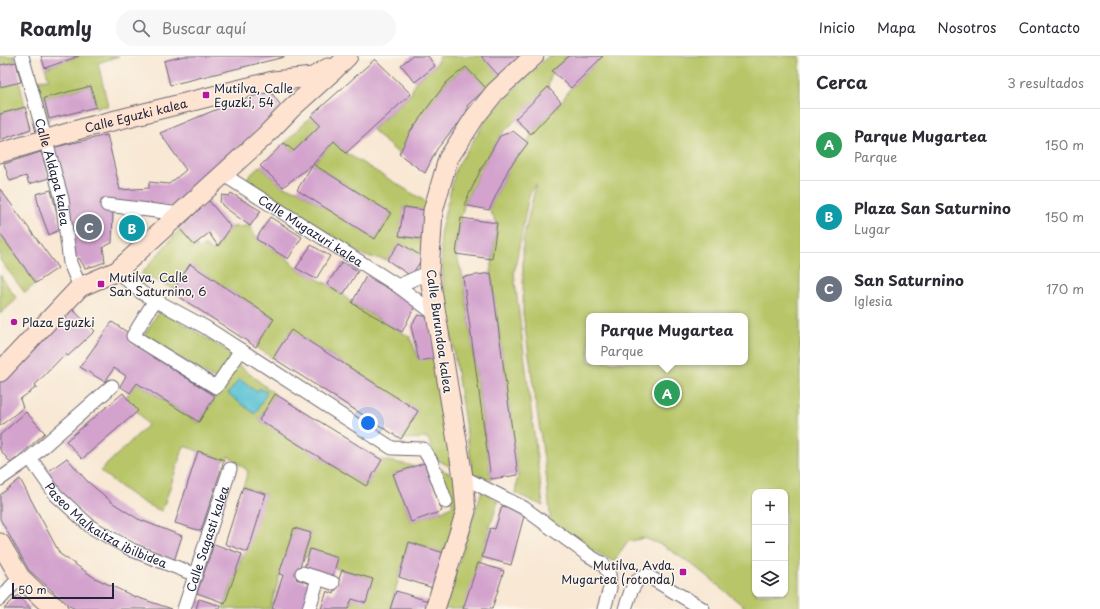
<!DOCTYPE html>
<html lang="es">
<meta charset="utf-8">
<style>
body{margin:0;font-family:"Playpen Sans",sans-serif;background:#f7f7f7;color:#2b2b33}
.controls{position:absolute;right:12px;bottom:12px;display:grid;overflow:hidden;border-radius:8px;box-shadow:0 1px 3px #0004}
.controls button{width:36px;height:36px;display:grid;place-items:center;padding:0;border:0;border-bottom:1px solid #e1e1e2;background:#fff;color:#2b2b33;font:20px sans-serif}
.scale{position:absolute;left:12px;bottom:10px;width:102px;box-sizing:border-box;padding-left:4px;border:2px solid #22223b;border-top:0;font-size:11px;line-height:14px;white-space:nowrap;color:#22223b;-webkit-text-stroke:3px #fbf7ec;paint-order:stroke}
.you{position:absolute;left:368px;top:367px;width:14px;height:14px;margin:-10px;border:3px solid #fff;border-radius:50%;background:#1a73e8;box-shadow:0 0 0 6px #1a73e833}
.badge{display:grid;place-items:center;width:26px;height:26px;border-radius:50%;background:#111827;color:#fff;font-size:13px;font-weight:700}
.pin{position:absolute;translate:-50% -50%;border:2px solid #fff;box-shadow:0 1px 4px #0006}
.popup{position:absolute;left:586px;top:257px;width:162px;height:52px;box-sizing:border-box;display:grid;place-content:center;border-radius:8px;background:#fff;filter:drop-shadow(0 1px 3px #0005);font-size:13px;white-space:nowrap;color:#7c7c81}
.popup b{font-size:15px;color:#2b2b33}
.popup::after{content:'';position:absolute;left:50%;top:100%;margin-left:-8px;border:8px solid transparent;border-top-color:#fff}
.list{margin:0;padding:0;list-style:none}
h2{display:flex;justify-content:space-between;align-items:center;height:52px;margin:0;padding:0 16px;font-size:17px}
h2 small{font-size:13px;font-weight:400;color:#7c7c81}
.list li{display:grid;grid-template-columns:26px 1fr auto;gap:12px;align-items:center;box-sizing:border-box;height:72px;padding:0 16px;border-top:1px solid #e1e1e2}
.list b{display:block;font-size:15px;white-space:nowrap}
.list p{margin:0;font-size:13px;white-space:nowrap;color:#7c7c81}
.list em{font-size:13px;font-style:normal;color:#7c7c81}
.icon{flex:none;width:22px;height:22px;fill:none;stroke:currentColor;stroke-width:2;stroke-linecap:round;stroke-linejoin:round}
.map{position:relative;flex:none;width:800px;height:553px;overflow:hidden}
header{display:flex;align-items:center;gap:24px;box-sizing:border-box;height:56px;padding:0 20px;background:#fff;border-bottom:1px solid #e1e1e2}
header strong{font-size:19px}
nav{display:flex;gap:22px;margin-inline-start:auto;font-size:14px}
.search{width:280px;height:36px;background:#f7f7f7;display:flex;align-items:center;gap:10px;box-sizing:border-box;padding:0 14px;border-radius:22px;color:#7c7c81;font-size:15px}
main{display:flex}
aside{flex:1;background:#fff}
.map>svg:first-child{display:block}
.green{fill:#b8c669;stroke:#6d7452;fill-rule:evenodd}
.water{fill:#57c1d3;stroke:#3c7287}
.building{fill:#d3a3cd}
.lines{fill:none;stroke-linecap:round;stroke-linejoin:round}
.street-casing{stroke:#6d6771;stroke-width:15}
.secondary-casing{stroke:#6d6771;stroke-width:21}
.street{stroke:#fff;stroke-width:13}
.secondary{stroke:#fee3d1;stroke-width:19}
.poi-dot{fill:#b5179e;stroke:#fbf7ec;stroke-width:1.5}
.labels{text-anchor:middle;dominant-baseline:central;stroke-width:3;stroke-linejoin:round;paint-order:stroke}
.poi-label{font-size:12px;fill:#22223b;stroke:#fbf7ec;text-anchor:start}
.street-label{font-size:12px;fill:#22223b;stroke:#fbf7ec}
</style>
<header>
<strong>Roamly</strong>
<div class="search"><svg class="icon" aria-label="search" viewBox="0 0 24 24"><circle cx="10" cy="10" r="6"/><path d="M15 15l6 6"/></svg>Buscar aquí</div>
<nav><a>Inicio</a><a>Mapa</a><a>Nosotros</a><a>Contacto</a></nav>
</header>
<main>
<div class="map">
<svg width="800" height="553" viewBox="0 0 800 553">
<rect width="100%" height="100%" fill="#fbf7ec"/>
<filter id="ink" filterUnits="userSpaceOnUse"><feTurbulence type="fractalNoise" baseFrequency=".025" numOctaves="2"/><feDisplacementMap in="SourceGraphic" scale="8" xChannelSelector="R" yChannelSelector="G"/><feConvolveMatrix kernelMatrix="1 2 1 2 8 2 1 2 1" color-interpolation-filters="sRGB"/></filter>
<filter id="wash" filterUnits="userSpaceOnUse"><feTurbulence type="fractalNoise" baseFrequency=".012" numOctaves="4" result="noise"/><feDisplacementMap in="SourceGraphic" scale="16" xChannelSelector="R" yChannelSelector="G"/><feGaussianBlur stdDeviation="0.9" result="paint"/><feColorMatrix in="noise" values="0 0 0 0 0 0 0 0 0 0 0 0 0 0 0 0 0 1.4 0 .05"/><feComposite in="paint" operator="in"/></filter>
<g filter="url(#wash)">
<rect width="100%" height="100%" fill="#f8e8d4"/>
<path class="green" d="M0,0H14L15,5L16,6L0,9Z
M80,0H119L98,7L108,50L96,51L91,30L44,42L49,63L47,67L36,24L49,23L45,12Z
M440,0H482L500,21L486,32L466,11L447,26L430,48L399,98L372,74L411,38L415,26L435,10Z
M548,0H569L552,15L548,31L500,80L481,113L464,149L461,162L456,198L463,221L491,423L473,418L444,234L440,178L456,112L490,58Z
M603,0H800V553H747L694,510L664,490L644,482L627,486L614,506L551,470L546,417L523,258V184L536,128L529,139L514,217L543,450L515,437L518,419L491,217L497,167L489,154L509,112L528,87L531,78L561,46L571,32ZM589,260H745V306H589ZM755,436H785V538H755Z
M19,24L25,51L0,58V30Z
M311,60L320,69L294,95L285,87Z
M334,85L346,97L428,147L425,154L404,151L400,180L421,183L423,201L400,187L387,204L365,200L244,125L260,110L283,131L297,134L375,183L391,157L313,108Z
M250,170L257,183L288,203L296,212L327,228L343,239L352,247L410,281L419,304L436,302L453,412L435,403L428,382L401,383L418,355L291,274L273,302L256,291L274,263L191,209L174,233L141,218L180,173L200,194L204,189L212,195L218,190L231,171Z
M0,178L36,227L25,237L0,204Z
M0,219L17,243L0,258Z
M160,253L232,298L216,324L144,280Z
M237,308L275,338L259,364L366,430L382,404L415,410L393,418L411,466L442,455L453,449L439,412L459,422L462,451L444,497L409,486L390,553H348L352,543L373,523L335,512L337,502L310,493L308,502L303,501L311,477L294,472L270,553H223L266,438L243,431L248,415L229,400L224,404L184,390L162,455C138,447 120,430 100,415L148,369L126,341L137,327L199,367Z
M482,434L498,446L464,553H444Z"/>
<path class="water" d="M239,323L257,336L259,332L267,336L255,358L228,338Z"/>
<g id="blocks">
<path class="building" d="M41,0H79L45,12Z
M184,0H284V1L170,29L164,5Z
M412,0H428L435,10L415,26L401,9Z
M481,0H521L500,21Z
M569,0H603L571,32L552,15Z
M375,3L411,38L346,97L334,85L313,108L391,157L375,183L297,134L313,108L283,131L260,110L284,87L294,95L320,69L311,60Z
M16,6L21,26L0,31V9Z
M466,11L486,32L467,50V59L453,73L437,93L425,117L399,98L410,76L430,48L447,26Z
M91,30L96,51L49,63L44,42Z
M548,31L561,46L531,78L515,63Z
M268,32L282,51L176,151L118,147L101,144L104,155L113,154L112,187L103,191L105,206L94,210L85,212L79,202L70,207L52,92L107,79L120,134L149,132V126L169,128L186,114L160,77Z
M25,51L31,73L0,84V58Z
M513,75L528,87L509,112L489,154L464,149L481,113L500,80Z
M41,96L49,122L29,128L26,120L10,125L4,108Z
M0,133L58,212L36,227L0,178Z
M51,134L61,173L49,179L40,155L36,138Z
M231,137L261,155L250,170L223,150L220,145L222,139L229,140Z
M208,144L231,171L218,190L209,177L194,189L180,173Z
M404,151L425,154L421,183L399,180Z
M270,161L302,181L288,203L256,183Z
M461,162L497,167L492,203L456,198Z
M400,187L423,201L411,220L387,204Z
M311,189L330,200L316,223L296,212Z
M342,206L358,215L343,239L327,228Z
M190,208L274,263L256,291L172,236Z
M491,217L518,419L491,423L463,221Z
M366,220L416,248L402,276L352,247Z
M70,251L95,275L68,300L65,298L34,330L37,331L20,343L23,352L0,370V326Z
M418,259L429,261L436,302L419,305L411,270Z
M112,266L133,280L130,286L215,340L199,366L137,327L130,337L120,330L126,320L114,312L105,326L80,311Z
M291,274L418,355L401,383L273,302Z
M123,337L138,355L82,403L66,385Z
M275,338L382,404L366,430L259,364Z
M26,356L45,377L11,407L0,394V379Z
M198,395L224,404L201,475L175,467Z
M67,402L87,425L113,447L138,463L182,480L174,505L141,492L89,463L61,437L46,417Z
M424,407L442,455L411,466L393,418Z
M20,423L60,498L95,522L133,540L172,553H76L69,550L29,514L0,463V439Z
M243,431L266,438L248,496L225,488Z
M502,450L525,456L511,509L482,501L490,472L495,473Z
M294,472L311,477L296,523L311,528L303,553H272L283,519L279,518Z
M409,486L444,497L433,532L399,521Z
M214,488L242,498L225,547L197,537Z
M310,493L338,502L332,522L304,513Z
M478,507L504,515L492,553H463Z
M342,514L373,523L366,547L352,543L348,553H321L327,535L334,538Z
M396,535L428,545L426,553H390Z
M18,539L31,553H4Z
M199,543L221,550L220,553H196Z"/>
</g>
</g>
<g filter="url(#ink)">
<use href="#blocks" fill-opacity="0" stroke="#6d6771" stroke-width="1"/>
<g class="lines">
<defs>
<g id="street">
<path id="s1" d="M22,0L62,143L70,207L80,231"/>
<path id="s2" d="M224,119L398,230L435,258"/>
<path d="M107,149L181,158"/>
<path d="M117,215L142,237L205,271L392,392L423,393L431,405L446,446"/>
<path d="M398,230L429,216"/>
<path d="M155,244L133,280L216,331L241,294"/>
<path id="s3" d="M30,402L56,439L91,471L132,494L196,519"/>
<path d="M463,421L524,452L588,499L603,508L609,518L610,532L604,553"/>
<path d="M0,423L30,402L112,330"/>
<path d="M302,517L333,527"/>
<path d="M0,543L20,521"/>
<path id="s4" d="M184,553L230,413"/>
<path d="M309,553L318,522"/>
<path d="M625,553L631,535L637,525L646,519L703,553"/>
</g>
<g id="secondary">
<path id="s5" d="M0,97L84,72L273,25L313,21L328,12"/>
<path d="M0,316L80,231L117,215L265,80L292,52L333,15L348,0"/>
<path d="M0,487L20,521L43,543L58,553"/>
<path d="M435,553L466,455L463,421L429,216L433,155L448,103L475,61L495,36L534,0"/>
</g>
</defs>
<use href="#street" class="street-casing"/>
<use href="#secondary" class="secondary-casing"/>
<use href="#street" class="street"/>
<use href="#secondary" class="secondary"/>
</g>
</g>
<g class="poi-dot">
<rect x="202" y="35" width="8" height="8" rx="2"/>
<rect x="97" y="224" width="8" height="8" rx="2"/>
<circle cx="14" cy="266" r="4"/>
<rect x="679" y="512" width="8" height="8" rx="2"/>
</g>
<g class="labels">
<g class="poi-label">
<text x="214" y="32">Mutilva, Calle<tspan x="214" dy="14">Eguzki, 54</tspan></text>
<text x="109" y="221">Mutilva, Calle<tspan x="109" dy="14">San Saturnino, 6</tspan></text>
<text x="22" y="266">Plaza Eguzki</text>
<text x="675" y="509" text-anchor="end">Mutilva, Avda.<tspan x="675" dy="14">Mugartea (rotonda)</tspan></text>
</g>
<g class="street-label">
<text stroke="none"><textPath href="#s5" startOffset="141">Calle Eguzki kalea</textPath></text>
<text stroke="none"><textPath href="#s1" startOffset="120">Calle Aldapa kalea</textPath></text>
<text stroke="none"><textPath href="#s2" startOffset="103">Calle Mugazuri kalea</textPath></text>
<text transform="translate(440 275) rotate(82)">Calle Burundoa kalea</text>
<text stroke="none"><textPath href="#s3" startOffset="104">Paseo Malkaitza ibilbidea</textPath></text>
<text stroke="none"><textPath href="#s4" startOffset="74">Calle Sagasti kalea</textPath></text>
</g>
</g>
</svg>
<div class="controls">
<button>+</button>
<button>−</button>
<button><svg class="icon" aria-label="layers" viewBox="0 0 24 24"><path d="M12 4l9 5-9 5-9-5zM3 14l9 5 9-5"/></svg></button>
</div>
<div class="scale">50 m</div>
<div class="you"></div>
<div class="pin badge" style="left:667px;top:337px;background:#2e9e5b">A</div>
<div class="popup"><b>Parque Mugartea</b>Parque</div>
<div class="pin badge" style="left:132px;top:172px;background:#0f9aa8">B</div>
<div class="pin badge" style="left:89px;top:171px;background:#6b7280">C</div>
</div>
<aside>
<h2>Cerca<small>3 resultados</small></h2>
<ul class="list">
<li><span class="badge" style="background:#2e9e5b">A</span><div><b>Parque Mugartea</b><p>Parque</p></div><em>150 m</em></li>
<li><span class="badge" style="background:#0f9aa8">B</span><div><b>Plaza San Saturnino</b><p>Lugar</p></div><em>150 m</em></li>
<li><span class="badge" style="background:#6b7280">C</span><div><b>San Saturnino</b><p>Iglesia</p></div><em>170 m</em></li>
</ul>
</aside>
</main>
